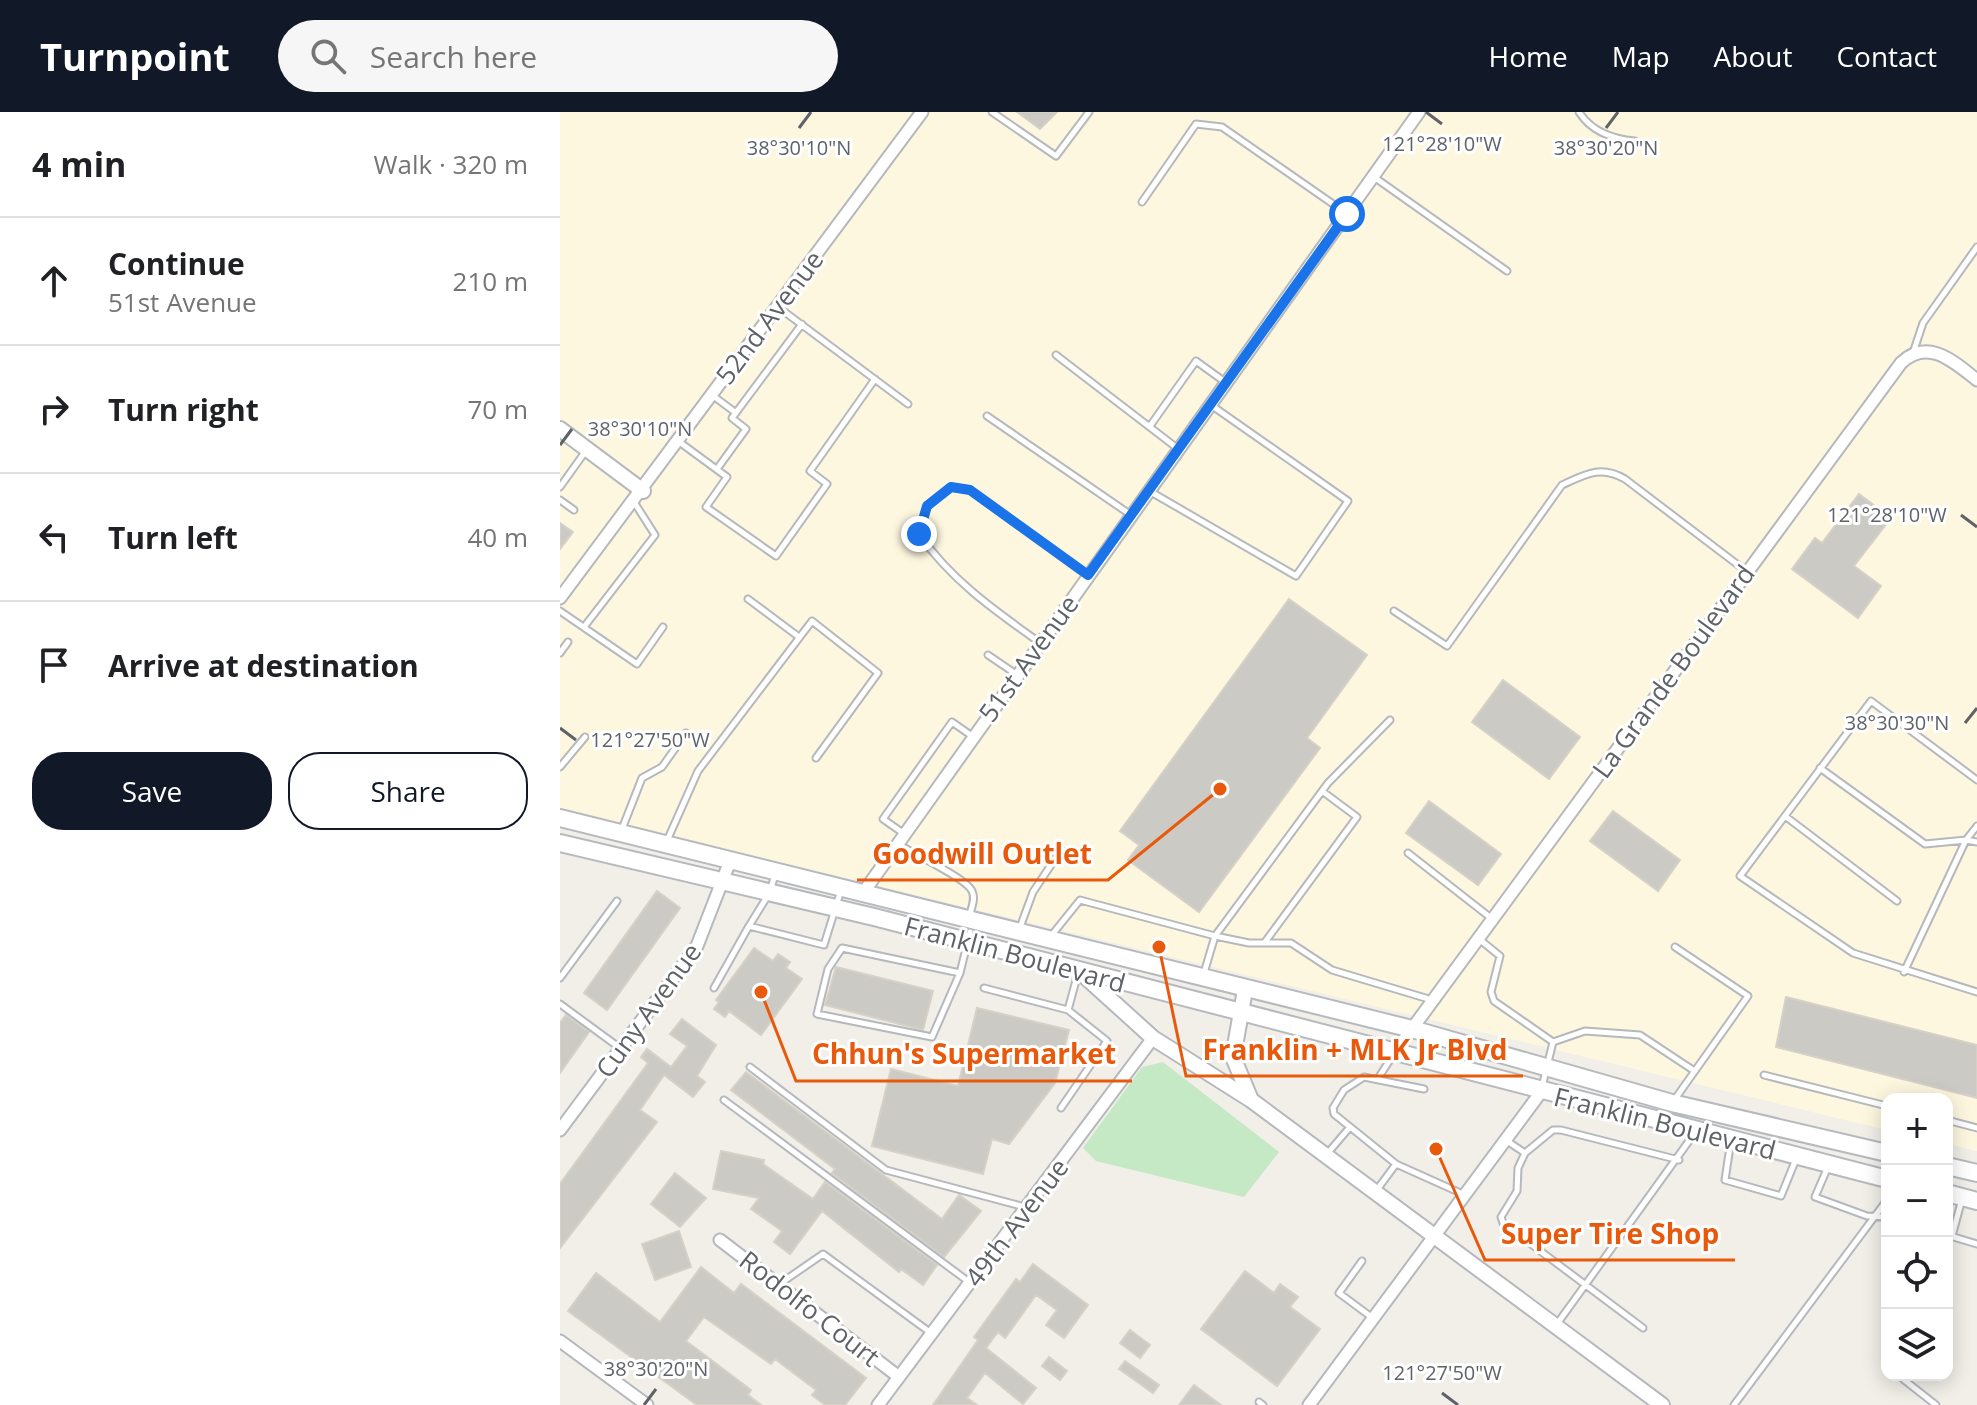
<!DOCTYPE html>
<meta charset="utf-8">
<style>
body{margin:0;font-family:"Open Sans",sans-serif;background:#f6f6f6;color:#202124}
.controls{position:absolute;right:24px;bottom:24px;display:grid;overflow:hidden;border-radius:16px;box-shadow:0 4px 20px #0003}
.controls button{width:72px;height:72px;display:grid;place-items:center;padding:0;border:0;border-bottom:2px solid #e0e0e0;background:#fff;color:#202124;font:40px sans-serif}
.stop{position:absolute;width:24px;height:24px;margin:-18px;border:6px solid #1a73e8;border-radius:50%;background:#fff}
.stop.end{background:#1a73e8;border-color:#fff;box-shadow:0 2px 8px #0008}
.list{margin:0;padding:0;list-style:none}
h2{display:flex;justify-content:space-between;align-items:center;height:104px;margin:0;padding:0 32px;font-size:34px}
h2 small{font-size:26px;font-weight:400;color:#757577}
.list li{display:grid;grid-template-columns:52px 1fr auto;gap:24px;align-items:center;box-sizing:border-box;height:128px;padding:0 32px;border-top:2px solid #e0e0e0}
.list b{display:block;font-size:30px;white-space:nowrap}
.list p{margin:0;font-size:26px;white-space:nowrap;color:#757577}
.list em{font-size:26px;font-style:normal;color:#757577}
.actions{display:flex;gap:16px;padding:24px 32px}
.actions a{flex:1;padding:18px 0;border:2px solid #111827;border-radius:32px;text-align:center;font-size:28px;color:#111827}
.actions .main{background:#111827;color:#fff}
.icon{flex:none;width:44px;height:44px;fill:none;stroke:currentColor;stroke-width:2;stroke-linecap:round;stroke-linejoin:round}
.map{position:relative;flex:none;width:1417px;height:1293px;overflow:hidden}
header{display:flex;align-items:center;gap:48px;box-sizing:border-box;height:112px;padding:0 40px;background:#111827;color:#fff}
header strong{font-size:38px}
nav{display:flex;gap:44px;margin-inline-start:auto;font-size:28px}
.search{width:560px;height:72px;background:#f6f6f6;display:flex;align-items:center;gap:20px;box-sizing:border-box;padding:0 28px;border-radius:44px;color:#757577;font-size:30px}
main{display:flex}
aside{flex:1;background:#fff}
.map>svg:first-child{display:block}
.commercial{fill:#fef7e0}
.green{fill:#c5e8c5}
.building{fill:#cccac5;stroke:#d6d1c6;stroke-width:2}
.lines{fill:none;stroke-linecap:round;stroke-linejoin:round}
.service-casing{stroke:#b5b8bc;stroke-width:9}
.minor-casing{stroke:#b5b8bc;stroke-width:15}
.tertiary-casing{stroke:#b5b8bc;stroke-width:18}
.secondary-casing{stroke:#b6babf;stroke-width:20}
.service{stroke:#fff;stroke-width:5}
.minor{stroke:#fff;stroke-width:11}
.tertiary{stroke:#fff;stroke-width:14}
.secondary{stroke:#fff;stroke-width:16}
.route{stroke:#1a73e8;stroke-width:10}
.ticks{fill:none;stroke:#5f6368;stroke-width:3}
.labels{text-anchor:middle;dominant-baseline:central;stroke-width:6;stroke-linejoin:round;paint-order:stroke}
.street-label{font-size:26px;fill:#5f6368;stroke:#fff}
.ticks-label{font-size:20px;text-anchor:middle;fill:#5f6368;stroke:#fff;stroke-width:6;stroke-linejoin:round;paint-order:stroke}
.leader{fill:none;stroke:#e8590c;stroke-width:3}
.callout-dot{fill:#e8590c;stroke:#fff;stroke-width:3}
.callout-label{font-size:28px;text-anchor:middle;font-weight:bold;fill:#e8590c;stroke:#fff;stroke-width:6;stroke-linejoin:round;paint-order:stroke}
</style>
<header>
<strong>Turnpoint</strong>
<div class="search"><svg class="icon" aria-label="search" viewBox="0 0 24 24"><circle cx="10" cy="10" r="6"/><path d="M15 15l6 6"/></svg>Search here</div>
<nav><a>Home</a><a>Map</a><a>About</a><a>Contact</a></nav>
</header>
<main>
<aside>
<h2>4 min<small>Walk · 320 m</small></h2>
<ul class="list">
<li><svg class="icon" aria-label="ahead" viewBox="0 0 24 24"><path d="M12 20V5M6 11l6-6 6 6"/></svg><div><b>Continue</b><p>51st Avenue</p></div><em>210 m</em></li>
<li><svg class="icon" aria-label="right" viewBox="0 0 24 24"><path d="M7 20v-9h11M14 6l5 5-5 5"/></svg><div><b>Turn right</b></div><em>70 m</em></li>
<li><svg class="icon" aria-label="left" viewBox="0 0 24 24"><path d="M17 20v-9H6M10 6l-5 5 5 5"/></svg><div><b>Turn left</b></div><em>40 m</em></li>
<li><svg class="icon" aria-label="arrive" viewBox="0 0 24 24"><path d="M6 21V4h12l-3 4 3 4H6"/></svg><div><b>Arrive at destination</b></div></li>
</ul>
<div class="actions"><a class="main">Save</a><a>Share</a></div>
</aside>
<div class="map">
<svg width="1417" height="1293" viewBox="0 0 1417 1293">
<rect width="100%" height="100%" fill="#f1efe8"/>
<path class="commercial" d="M0,0H1417V1039L1387,1032V987H1327V1018L0,697Z"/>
<path class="green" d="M603,950L719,1040L684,1085L536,1049L523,1036L582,955Z"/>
<path class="building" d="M457,0H497L480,17Z
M1299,382L1331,406L1294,454L1321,474L1298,506L1232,457L1255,426L1262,431Z
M0,411L13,420L0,437Z
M729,487L807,543L747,626L760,636L639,800L568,748L579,733L560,719Z
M943,568L1020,625L989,667L912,610Z
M869,689L941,742L918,773L846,721Z
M1053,699L1120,748L1098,779L1030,729Z
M97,779L120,796L47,898L24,881Z
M194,836L213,849L218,842L230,850L226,856L242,867L201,923L169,899L165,905L154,897L159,890L156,888Z
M276,855L373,879L363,918L265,893Z
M1226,885L1417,933V986L1216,935Z
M417,896L509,918L495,971L449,1032L432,1027L423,1062L312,1034L331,957L398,974Z
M6,903L29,920L0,961V911Z
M122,907L156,933L137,964L145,970L133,985L104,963L80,998L97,1010L0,1136V1072L88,951L81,945L87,937L111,955L127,934L110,922Z
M186,960L382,1107L399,1083L421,1099L384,1145L272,1061L275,1057L171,978Z
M161,1039L204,1048L203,1052L253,1087L265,1070L377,1153L363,1173L341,1157L339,1160L262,1099L230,1142L214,1130L222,1119L191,1097L199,1086L153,1077Z
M115,1061L146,1086L120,1115L91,1092Z
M119,1119L131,1155L95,1168L82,1132Z
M473,1152L528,1193L504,1226L486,1213L497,1198L476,1183L445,1226L438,1220L426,1236L476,1276L463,1292L425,1261L407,1286L417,1293H373L418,1228L414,1225L456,1167L460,1170Z
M141,1155L174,1181L181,1172L306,1266L285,1293H265L252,1283L256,1278L215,1247L211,1252L144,1205L126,1229L191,1278L188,1283L201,1293H137L8,1199L36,1161L100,1210Z
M685,1159L714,1181L720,1172L738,1185L730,1195L760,1217L717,1274L641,1217Z
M570,1218L590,1233L580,1246L560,1231Z
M489,1245L507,1259L500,1268L482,1254Z
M565,1249L599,1273L593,1281L559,1257Z
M634,1273L661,1293H619Z"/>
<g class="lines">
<defs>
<path id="service" d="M432,0L496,44L529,0
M1019,0C1031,19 1052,27 1075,29
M814,65L947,159
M582,90L636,12L662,15L786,101
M218,195L348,292
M1353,241L1363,211L1417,135
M496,243L617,336
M152,283L176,301
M427,304L571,403
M590,314L636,249L665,270
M118,329L167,365L146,395L216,444L267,372L250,359L315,267
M157,357L186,317L172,306L242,212
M0,375L25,340
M591,380L736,464L788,389L651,293
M0,388L14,398
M188,487L239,525
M0,499L77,552L103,515
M834,499L887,534L1002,373C1026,362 1041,353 1065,367L1186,459
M24,515L95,423L74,390
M479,530C434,498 391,468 359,422L367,394L391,375L410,378L527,463
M0,541L8,530
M428,543L456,562
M0,655L25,625
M1260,656L1365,732L1406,728L1417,730
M1417,668L1311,589L1180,764L1293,841L1417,880
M1225,704L1337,789
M62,717L82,666L102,655L126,621
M343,721L323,707L392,610L412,624
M106,731L138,659L252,509L318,561L256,646
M340,733C355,743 406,766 412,779C416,787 411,797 409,805
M848,741L931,806
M189,814L210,780L215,762
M459,818L473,780L501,738
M491,824L520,788L655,824L768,671L830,608
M919,827L940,844L931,880L934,889L993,930
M705,830L797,705L762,679
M1344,860L1406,728L1417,714
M400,861L282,836L268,857L257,902L372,925L400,861L410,820
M644,861L655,824L689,831H731L772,858L872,888
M0,866L57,789
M154,876L189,814L264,833L281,778
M424,876L508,898L547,929L501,996
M0,892L60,936
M508,898L518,861
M190,955L326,1058L465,1095
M1204,963L1327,994
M819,965L833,943
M982,975L993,930L1025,919L1080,923L1133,958
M1115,987L1188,884L1115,835
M164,988L409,1170
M1387,1008L1417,1016
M1171,1028L1165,1068L1221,1084L1236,1047
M947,1029L965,1041L958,1056L957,1079L941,1105L943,1111L1083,1216
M965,1041L993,1018H1001L1119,1048
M767,1042L790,1015
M836,1052L905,1083
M1267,1057L1255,1085L1307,1104L1327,1105
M816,1079L836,1052L774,1002L773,996L784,978L804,965L864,977
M1387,1123L1417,1132
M1392,1124L1402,1087
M802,1149L779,1181L814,1207
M221,1171L263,1142L371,1221
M997,1212L1134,1022
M1343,1267L1376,1293
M699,1290L703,1293
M1174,1293L1327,1088"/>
<path id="minor" d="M0,486L362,0
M303,781L859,0
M835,940L1341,251C1368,225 1394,250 1417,268
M0,1018L137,834L170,749
M160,1128L339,1265
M0,1229L87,1293
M318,1293L593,926
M749,1293L981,980"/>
<path id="tertiary" d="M0,317L83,379
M519,859L593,926L691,988L1102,1293
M685,878L673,945L691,988"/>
<path id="secondary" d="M0,706L852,917L1112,991L1327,1041
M0,731L314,805L1327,1067
M1387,1054L1417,1061
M1387,1081L1417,1089"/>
</defs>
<use href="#service" class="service-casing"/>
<use href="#minor" class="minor-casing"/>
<use href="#tertiary" class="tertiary-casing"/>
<use href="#secondary" class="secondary-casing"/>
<use href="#service" class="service"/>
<use href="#minor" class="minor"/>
<use href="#tertiary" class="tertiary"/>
<use href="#secondary" class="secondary"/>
</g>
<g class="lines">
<path class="route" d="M359,422L367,394L391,375L410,378L528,463L787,102"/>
</g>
<path class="ticks" d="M866,0L882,12M239,16L251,0M1046,16L1058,0M0,333L12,317M1401,403L1417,415M1405,611L1417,596M0,616L16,628M882,1281L898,1293M84,1293L96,1277"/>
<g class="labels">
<g class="street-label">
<text transform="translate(209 205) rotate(-53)">52nd Avenue</text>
<text transform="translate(468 546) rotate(-54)">51st Avenue</text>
<text transform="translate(1113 559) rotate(-54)">La Grande Boulevard</text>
<text transform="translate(455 842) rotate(15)">Franklin Boulevard</text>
<text transform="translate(88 898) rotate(-54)">Cuny Avenue</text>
<text transform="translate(1105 1011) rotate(14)">Franklin Boulevard</text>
<text transform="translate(456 1110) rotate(-53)">49th Avenue</text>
<text transform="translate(250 1196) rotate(38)">Rodolfo Court</text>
</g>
</g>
<g class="ticks-label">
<text x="882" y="39">121°28'10"W</text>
<text x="239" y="43">38°30'10"N</text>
<text x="1046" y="43">38°30'20"N</text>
<text x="80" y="324">38°30'10"N</text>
<text x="1327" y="410">121°28'10"W</text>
<text x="1337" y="618">38°30'30"N</text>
<text x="90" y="635">121°27'50"W</text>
<text x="96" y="1264">38°30'20"N</text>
<text x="882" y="1268">121°27'50"W</text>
</g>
<path class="leader" d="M660 677L548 768H297M599 835L626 964H963M201 880L236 969H572M876 1037L925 1148H1175"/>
<g class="callout-dot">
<circle cx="660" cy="677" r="8"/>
<circle cx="599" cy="835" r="8"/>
<circle cx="201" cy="880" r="8"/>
<circle cx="876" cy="1037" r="8"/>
</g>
<g class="callout-label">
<text x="422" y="752">Goodwill Outlet</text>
<text x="795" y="948">Franklin + MLK Jr Blvd</text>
<text x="404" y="952">Chhun's Supermarket</text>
<text x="1050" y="1132">Super Tire Shop</text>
</g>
</svg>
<div class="controls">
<button>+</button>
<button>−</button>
<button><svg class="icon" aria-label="locate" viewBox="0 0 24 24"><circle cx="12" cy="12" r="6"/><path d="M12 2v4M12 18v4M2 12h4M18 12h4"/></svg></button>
<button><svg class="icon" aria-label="layers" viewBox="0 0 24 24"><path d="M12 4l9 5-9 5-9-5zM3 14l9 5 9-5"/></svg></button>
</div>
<div class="stop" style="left:787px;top:102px"></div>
<div class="stop end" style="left:359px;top:422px"></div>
</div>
</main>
